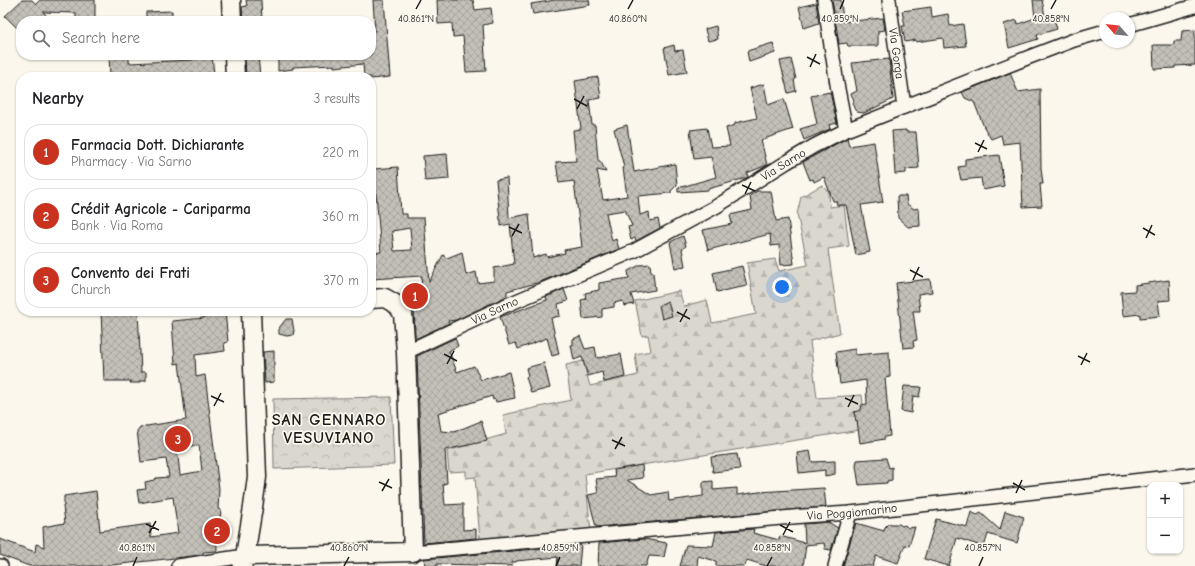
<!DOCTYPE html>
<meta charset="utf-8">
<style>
body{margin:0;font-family:"Comic Neue",sans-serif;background:#f6f6f6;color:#202124}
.controls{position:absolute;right:12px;bottom:12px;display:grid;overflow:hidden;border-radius:8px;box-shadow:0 1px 3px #0004}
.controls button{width:36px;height:36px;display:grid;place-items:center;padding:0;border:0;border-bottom:1px solid #e0e0e0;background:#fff;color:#202124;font:20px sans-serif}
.compass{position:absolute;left:1099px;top:12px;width:36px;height:36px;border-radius:50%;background:#fff;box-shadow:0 1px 3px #0004;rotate:297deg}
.you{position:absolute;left:782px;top:287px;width:14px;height:14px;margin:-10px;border:3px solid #fff;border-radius:50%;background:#1a73e8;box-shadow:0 0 0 6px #1a73e833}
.badge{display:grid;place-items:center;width:26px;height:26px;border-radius:50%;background:#c8321e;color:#fff;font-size:13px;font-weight:700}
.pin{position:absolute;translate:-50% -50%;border:2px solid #fff;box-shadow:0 1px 4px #0006}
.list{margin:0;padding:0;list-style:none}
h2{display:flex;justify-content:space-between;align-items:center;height:52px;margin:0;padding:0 16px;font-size:17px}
h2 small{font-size:13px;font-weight:400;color:#757577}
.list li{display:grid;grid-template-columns:26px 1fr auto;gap:12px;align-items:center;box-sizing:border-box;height:56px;margin:0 8px 8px;padding:0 8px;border:1px solid #e0e0e0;border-radius:16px}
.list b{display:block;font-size:15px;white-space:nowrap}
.list p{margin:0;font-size:13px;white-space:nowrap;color:#757577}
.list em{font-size:13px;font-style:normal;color:#757577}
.icon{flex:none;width:22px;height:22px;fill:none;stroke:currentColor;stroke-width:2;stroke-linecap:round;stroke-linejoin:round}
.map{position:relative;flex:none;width:1195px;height:566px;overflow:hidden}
.search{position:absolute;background:#fff;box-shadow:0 1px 3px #0004;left:16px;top:16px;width:360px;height:44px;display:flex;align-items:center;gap:10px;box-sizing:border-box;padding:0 14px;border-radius:16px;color:#757577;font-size:15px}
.panel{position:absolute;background:#fff;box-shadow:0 1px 3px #0004;left:16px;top:72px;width:360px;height:244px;border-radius:16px}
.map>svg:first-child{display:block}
.forest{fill:url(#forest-firs);stroke:#7b7a75}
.park{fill:url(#park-crowns);stroke:#7b7a75}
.building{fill:url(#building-cross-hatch);stroke:#1c1c1c;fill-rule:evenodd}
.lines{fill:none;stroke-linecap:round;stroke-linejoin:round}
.street-casing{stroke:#1c1c1c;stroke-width:16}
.secondary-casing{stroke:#1c1c1c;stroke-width:21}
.street{stroke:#fbf7ec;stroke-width:13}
.secondary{stroke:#fbf7ec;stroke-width:18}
.ticks{fill:none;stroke:#1c1c1c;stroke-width:1.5}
.labels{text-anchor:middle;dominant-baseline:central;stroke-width:3.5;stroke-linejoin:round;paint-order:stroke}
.street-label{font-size:12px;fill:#1c1c1c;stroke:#fbf7ec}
.district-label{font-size:16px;font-weight:bold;letter-spacing:1px;fill:#1c1c1c;stroke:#fbf7ec}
.ticks-label{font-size:10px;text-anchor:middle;fill:#1c1c1c;stroke:#fbf7ec;stroke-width:3.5;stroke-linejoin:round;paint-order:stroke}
</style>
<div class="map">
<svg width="1195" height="566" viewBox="0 0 1195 566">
<defs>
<pattern id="forest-firs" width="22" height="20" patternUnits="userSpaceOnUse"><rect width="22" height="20" fill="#dad7ce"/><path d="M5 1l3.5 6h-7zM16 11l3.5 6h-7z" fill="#bab8b0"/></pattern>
<pattern id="park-crowns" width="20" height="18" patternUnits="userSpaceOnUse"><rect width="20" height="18" fill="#dad7ce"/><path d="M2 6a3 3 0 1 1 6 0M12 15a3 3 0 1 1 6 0" fill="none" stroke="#bab8b0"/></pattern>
<pattern id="building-cross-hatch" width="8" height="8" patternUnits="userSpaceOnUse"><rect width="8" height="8" fill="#c3c0b8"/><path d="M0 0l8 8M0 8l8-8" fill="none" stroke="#a7a49e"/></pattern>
</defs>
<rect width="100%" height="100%" fill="#fbf7ec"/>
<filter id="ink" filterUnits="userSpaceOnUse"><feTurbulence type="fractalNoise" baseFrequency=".025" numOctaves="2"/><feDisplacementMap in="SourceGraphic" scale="8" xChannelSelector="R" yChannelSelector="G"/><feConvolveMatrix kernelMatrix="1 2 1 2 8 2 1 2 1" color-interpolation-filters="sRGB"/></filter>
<g filter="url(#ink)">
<path class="forest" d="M822,185L829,192L830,207L844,205L849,246L828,249L840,333L810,341L817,398L862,395L866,429L585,474L591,532L480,540L475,477L466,478V471L449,472L447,451L506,434L503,415L571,400L566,365L583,361L590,386L638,375L635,354L651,351L648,335L642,336L635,301L679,291L684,306L707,300L712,323L756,314L747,263L775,259L779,271L808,265L797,214L801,197Z"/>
<path class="park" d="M391,397L394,465L274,469L273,399Z"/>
<path class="building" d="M22,0H32L36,4L40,0H95V21H76V13L43,12L52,21H21V32L5,16Z
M246,0H261L262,21H243L242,7L247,6Z
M373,0H384L390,77L371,79V77H364L363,64L334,67V65L293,67V69L278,71V55H371V31H375Z
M437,0H473L475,10L491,8L493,23L483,25L486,71L466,72L463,36L453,37L452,23L438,24Z
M555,0H589L590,5L533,14L531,4Z
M832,0H841L843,22L883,18L885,30L878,31V46H848L847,43L839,44Z
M1033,0H1042L1045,16L1053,14L1057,29L1037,35L1038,39L1009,48L1004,24L1017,20L1018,24L1035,18Z
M816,3L819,23L804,28L799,7Z
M931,7L932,17L948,14L950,26L963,24L966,46L944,48L943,38L916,42V40L905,42L902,26H905L902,11Z
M172,11V21H146V12Z
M716,26L718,39L708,41L705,29Z
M1195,30V65L1175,66V68L1154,69L1153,45H1174V41H1181L1182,31Z
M773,43L775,53L749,62L747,51Z
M674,45L675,51L683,50L687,72L669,75L664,48Z
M109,55H129V63L193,60V55H212L214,74H178V77H110Z
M245,55H258L260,77H246Z
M791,59L796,79L794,80L796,91L788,93L780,61Z
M889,59L893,99L864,113L857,112L855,110L852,103L854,100L851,94L857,91L852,63Z
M1010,73L1018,92L1040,89L1041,168L1043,184H1040L1042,206L1023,207L1020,142L1003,144L1001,135L991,139L984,127L974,102L965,98L962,92Z
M598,77L601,98L589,100L592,125H595L598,160L601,162L606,172L597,170L603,200L627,196L623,168L624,167L614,129L627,125L634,172L675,164L677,185L671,191V193L638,196L640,215L649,212L650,221L658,219L660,228L636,241L635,238L631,240L628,227L632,226L625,210L606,213L612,241L616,239L619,249L540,282L507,291V296L456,320L448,321L449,323L415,339L414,300H416L424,290L421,287L422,276L371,279V253L381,252L374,169L398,167L401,214H407V218H424L429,282L443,255L447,258L462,252L466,275L476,272L478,283L494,281V268L514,264L510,224L501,226V220H500L496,180L507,178L509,218L529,214L533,258L546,254L547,257L565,253L564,250L582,247L574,181L559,183L556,162L576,161L573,130L581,129L575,81ZM410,228L412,250L394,251L392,231Z
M764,84L768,105L784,99L793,129L761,140L767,165L747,173L748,177L746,178L708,189L709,190L678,192V188L716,177L711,157L694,159L690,130L707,128L711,147L730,146L726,128L735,125V123L757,118L750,88Z
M830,92L837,123L829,125L830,129L804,140L800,129L817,124L811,96Z
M906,130V132H916L919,168L906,169V173L895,174L892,131Z
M847,138L849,146L874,142L883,203L882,202L861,205L870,252L856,255L846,205H837L836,201H833L824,177L814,182L813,179L810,180L803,162Z
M447,154L449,179L425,181L423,156Z
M999,155L1004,186L983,190L981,178L961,180L958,167L965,166V159Z
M757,191H771L776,221L788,219L794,264L781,265L779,245L771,246L770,234L708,250L703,230L732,224L730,215L752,210L750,196Z
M897,196H906L907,204L914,209L919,208L920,226L908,227L898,218Z
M683,236L686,246L682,249L685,266L675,268L670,242Z
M650,264L651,272L653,273L655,290L631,294L634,304L624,306L623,301L614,303V307L602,309V317L583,319L581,300L586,299L585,293L599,290V283L629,278L628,271L640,265Z
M742,266L747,286L717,292L713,273Z
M930,279L932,292L918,294L920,311H913L917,340L913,341L914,347L903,348L896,283Z
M1169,280L1170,300L1158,301L1160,316L1140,318V314L1123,316L1121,292L1135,291V285Z
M564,289L568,301L558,304L560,316L551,318L559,354L552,356L547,338L518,349L516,343L509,345L500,317L547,300L546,297Z
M668,301L672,316L662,319L659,305Z
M101,311H138L141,372H146V381H140V383H130L131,381H104Z
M203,311H225L228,342L224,343L225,351L195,355L196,377L205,375L219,489L218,509L221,510L220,520H216L217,551L203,552V554L193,556L103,566H29L0,555V539L35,552L36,544L44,547L43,527L65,523L63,506H64V496L96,491L100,531L150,524L151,537L178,533L173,497L139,503L137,490L146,489L145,482L154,480L156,478L169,477L166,459L141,462L137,431L140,427L186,420L179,363L175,364L172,321L204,318ZM199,445L202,471L180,475L177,448Z
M286,319H292L294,331L293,335L287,336L279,334V328Z
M580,336L585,349L595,347L597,358L621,354L625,377L604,382L602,372L588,376L582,357L574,360L571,345H573V339Z
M455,338L458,346L449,351L457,372L474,366L481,380L509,372L515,398L496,402L495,399L493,400L492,396L438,413L441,431L454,432L481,421L487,441L445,450L447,483L443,484L445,505L463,504V530L476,529V538L424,543L417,356Z
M855,349V355L889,352L890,377L885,378L890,436L884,437L885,439L860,443L857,420L856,421L854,412L861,410L862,405L867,404L866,380L840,384L836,352Z
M274,351V382L265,383L263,352Z
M544,363L550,388L531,393L526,377L528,376L526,368Z
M904,386L921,387L919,397L913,396L911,413L901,411Z
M810,451L812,462L835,461V474L825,476V470L799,473L797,453Z
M737,454L740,469L713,472L711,457Z
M886,458L889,468L892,467V480L887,481V483L859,485L856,466L857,460Z
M642,465L643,478L627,480L651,495L668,492L669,501L703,496V482L713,481V490L737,488V495L759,492L824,488L826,507L596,527L588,495L598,493L596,479L615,477L614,470Z
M1005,511L1024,517L1017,543L988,534L984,547L957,538L949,566L924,559L936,519L967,527L971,512L977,515L981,513L1000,530Z
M828,522L838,528L831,550L825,549L824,543L806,545L803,566H766L747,560L745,566H716V561L698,556L697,566H680L686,545L713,546L716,532L754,529L753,533L779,540L780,536L805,543L804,524Z
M856,523L884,531L885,527L889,523L891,524H899L902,526L905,525L908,528L915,527L909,546L905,545L898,563L876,556L873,566H843Z
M644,539L667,543L664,557L649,556L646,566H598L599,543Z
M581,545L579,566H557L558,557L516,561V562H512V566L437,564V566H425L424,559Z"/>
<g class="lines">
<defs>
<g id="street">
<path d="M824,0L837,84L846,130"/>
<path id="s1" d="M889,0L904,107"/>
<path d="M1129,25L1195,6"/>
<path id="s2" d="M406,352L502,307L634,251L717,206L787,162L814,146L846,130L1032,56L1074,40L1105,31"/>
<path id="s3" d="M413,552L804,516L850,513L1195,474"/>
<path d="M0,566H1"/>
<path d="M178,566L245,556"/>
<path d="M835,566L850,513"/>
</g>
<path id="secondary" d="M231,0L232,21
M234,55L235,77
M245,556L413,552L406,352L403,314L397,305L385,298L371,299
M242,566L245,556L253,507L257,477L251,311"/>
</defs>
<use href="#street" class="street-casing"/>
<use href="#secondary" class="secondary-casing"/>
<use href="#street" class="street"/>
<use href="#secondary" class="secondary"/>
</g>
</g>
<path class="ticks" d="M416,9L421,0M628,9L633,0M840,9L844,0M1051,9L1056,0M807,57L820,64M810,67L816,54M574,99L587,106M577,109L584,96M975,143L987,149M978,152L984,140M742,185L755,191M745,194L751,182M509,227L522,233M1143,228L1155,235M512,236L519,224M1146,238L1152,225M910,270L923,277M913,280L919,267M677,312L690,319M680,322L687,309M444,354L457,361M1078,356L1090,362M447,364L454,351M1081,365L1087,353M211,396L224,402M845,398L858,404M214,406L221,393M848,407L854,395M612,440L625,446M615,449L622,437M379,482L392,488M1013,483L1025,490M382,491L389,479M1016,493L1022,480M146,524L159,530M780,525L793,532M149,533L156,521M783,535L790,522M133,566L137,557M344,566L349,557M556,566L560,557M767,566L772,557M979,566L983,557"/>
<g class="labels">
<g class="street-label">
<text stroke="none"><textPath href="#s1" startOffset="54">Via Gorga</textPath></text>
<text stroke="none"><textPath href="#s2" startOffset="422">Via Sarno</textPath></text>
<text stroke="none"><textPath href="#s2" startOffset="98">Via Sarno</textPath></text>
<text stroke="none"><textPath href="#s3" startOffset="441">Via Poggiomarino</textPath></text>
</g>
<g class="district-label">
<text x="329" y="420">SAN GENNARO<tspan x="329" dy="18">VESUVIANO</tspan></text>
</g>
</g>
<g class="ticks-label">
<text x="416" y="22">40.861°N</text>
<text x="628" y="22">40.860°N</text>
<text x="840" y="22">40.859°N</text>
<text x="1051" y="22">40.858°N</text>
<text x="137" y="551">40.861°N</text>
<text x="349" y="551">40.860°N</text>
<text x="560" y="551">40.859°N</text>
<text x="772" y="551">40.858°N</text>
<text x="983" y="551">40.857°N</text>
</g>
</svg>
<div class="controls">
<button>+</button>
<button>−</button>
</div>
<svg class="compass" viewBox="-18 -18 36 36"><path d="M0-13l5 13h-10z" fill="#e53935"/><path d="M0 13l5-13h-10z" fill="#757577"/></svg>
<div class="you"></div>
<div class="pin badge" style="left:415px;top:296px">1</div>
<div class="pin badge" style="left:217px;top:531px">2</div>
<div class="pin badge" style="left:178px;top:439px">3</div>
<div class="search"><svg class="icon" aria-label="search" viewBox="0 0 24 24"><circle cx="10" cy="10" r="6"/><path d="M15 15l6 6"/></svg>Search here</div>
<section class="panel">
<h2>Nearby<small>3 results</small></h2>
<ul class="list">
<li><span class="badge">1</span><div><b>Farmacia Dott. Dichiarante</b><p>Pharmacy · Via Sarno</p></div><em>220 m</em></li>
<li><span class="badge">2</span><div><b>Crédit Agricole - Cariparma</b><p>Bank · Via Roma</p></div><em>360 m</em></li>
<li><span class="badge">3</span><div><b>Convento dei Frati</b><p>Church</p></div><em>370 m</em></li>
</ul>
</section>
</div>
